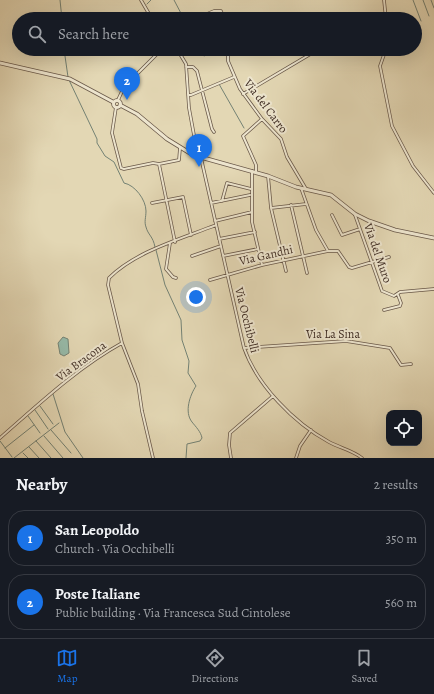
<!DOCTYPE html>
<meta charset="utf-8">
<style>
body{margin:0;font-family:Alegreya,serif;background:#242831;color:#f1f3f6}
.controls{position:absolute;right:12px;bottom:12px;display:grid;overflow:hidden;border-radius:8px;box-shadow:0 4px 16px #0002}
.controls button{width:36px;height:36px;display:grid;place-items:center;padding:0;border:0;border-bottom:1px solid #363941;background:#171b24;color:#f1f3f6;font:20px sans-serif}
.you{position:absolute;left:196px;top:297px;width:14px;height:14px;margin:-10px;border:3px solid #fff;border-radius:50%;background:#1a73e8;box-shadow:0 0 0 6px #1a73e833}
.badge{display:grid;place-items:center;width:26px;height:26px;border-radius:50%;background:#1a73e8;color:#fff;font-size:13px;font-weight:700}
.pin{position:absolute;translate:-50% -33px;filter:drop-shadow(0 1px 2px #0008)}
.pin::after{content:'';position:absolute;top:21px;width:14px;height:12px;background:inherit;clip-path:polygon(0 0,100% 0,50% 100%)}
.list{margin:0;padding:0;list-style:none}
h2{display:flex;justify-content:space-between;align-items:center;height:52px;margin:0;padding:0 16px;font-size:17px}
h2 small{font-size:13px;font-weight:400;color:#9ea1a6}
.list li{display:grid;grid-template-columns:26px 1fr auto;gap:12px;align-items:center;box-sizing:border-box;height:56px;margin:0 8px 8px;padding:0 8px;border:1px solid #363941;border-radius:16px}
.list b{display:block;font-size:15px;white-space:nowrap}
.list p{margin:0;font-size:13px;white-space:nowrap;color:#9ea1a6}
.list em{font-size:13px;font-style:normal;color:#9ea1a6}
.icon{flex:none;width:22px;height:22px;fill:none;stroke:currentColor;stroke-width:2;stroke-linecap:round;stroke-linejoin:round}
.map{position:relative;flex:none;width:434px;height:458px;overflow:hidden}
.search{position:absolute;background:#171b24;box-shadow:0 4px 16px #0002;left:12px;right:12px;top:12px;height:44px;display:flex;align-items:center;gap:10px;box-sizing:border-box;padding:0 14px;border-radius:22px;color:#9ea1a6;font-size:15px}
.sheet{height:180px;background:#171b24}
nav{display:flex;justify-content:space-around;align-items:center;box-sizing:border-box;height:56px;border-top:1px solid #363941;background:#171b24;font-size:11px;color:#9ea1a6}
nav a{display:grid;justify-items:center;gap:2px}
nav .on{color:#1a73e8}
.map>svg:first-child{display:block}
.water{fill:#96baa9;stroke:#748274}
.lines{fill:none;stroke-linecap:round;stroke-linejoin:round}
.stream{stroke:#748274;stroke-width:1}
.minor-casing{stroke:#695849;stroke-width:3.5}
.tertiary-casing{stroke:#695849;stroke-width:4.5}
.minor{stroke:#ede5ce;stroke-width:2}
.tertiary{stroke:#ede5ce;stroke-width:3}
.labels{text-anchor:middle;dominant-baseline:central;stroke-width:4;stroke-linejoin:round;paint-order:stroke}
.street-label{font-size:12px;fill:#402e25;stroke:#ede5ce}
</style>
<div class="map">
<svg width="434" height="458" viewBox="0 0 434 458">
<rect width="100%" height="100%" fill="#e3d7b4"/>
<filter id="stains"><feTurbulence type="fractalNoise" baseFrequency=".005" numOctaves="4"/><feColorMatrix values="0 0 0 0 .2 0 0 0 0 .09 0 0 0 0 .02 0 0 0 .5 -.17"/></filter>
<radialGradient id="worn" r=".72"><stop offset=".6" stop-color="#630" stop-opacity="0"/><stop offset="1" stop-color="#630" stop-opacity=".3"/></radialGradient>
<path class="water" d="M63,337L68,339L69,353L64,356L60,354L58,343Z"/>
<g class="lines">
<path class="stream" d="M60,0L62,19
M174,0L184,19
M413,0L421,21
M423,0L429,16
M431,0L434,8
M147,4L151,0
M64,49L68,77
M200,49L204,56
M69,80L97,139V143L105,156L114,162L124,183C135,185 146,200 146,211C146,217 144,222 146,227C148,235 153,236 155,247
M219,84L244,128
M156,250L165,285L181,320L182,340L189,361L188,373L196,386C190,395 184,412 192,422C196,427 201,432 202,438L200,441L187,444L186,458
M53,394L65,432L83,458
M40,406L53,424
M35,410L48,429
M28,416L40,433
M51,430L71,453
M44,436L63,458
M0,441L12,457
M36,441L51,458
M29,447L39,458
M5,448L34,425
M23,453L28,458
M14,458L59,423"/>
<defs>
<path id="minor" d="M141,0L152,19
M384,0L386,19
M212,12H214L216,16H223
M195,19L214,11H221L224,19
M375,19L385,14
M177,49L186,64L189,108L198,157
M228,49V61L240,89L262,119L281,139L287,157L306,189
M386,49L380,66L392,126L413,166L434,193
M186,67H193L197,71L212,129L214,132
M243,94L319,49
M188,95H191L234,77
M118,100L124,87L162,49
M116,107L112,133L121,168L124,169L153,163L159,164L175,242
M201,158L244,348C257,385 294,423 329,442C340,448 352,450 362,458
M159,164L179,160L180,148
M252,171V222L262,265
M256,172V165L243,136L262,119
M268,176L271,208L286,271
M301,188L316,230L328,251
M222,201L227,183L251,189
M152,203L183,197L191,235
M211,203L250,195
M291,205L307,273
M271,208L306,204
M332,215L342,235L360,229
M355,215L382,291L394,296L400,292L434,289
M215,221L252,212
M219,239L255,232
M170,243L166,269L173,277L176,278
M192,256L221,246
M223,256L258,249
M210,280L262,265L328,251H338L349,267L352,268L389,257
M384,310L400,306L401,303L398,295
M122,343L138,384L142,411L153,458
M244,348L346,341L390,348L401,365L411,364
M0,438C39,404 77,368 122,343L108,285L109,278C136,251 181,239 216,225
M231,458L229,445L230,433L273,396
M296,458L300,446L311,430"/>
<path id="tertiary" d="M0,63L70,79L113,102
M113.5 104a3.5 3.5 0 1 1 7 0a3.5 3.5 0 1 1-7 0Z
M120,105L137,114L167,139L193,155L268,176L296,187L331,195L355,214L369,221L395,230L434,238"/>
</defs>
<use href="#minor" class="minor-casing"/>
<use href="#tertiary" class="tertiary-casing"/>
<use href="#minor" class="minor"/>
<use href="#tertiary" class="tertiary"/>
</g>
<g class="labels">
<g class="street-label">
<text transform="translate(266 106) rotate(53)">Via del Carro</text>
<text transform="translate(378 253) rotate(71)">Via del Muro</text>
<text transform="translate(266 255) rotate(-13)">Via Gandhi</text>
<text transform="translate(247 320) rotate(76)">Via Occhibelli</text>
<text x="333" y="334">Via La Sina</text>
<text transform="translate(81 361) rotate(-36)">Via Bracona</text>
</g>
</g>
<rect width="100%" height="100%" filter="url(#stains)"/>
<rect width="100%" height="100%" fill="url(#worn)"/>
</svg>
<div class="controls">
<button><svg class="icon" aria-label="locate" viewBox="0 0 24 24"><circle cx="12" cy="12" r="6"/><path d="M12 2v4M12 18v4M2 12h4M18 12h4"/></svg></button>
</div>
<div class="you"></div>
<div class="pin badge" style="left:199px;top:167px">1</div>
<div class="pin badge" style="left:127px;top:100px">2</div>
<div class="search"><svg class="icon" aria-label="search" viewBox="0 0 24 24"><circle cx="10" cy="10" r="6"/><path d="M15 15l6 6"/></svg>Search here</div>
</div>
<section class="sheet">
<h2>Nearby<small>2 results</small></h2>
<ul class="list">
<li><span class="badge">1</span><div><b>San Leopoldo</b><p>Church · Via Occhibelli</p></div><em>350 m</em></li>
<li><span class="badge">2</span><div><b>Poste Italiane</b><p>Public building · Via Francesca Sud Cintolese</p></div><em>560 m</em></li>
</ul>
</section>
<nav>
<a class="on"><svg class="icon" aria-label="map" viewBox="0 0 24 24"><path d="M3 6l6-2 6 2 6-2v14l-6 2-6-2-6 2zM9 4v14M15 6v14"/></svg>Map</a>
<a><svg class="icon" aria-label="directions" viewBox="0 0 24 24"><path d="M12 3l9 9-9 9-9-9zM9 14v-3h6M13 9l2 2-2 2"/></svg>Directions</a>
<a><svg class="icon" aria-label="saved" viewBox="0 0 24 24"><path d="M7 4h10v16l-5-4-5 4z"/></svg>Saved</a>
</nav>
